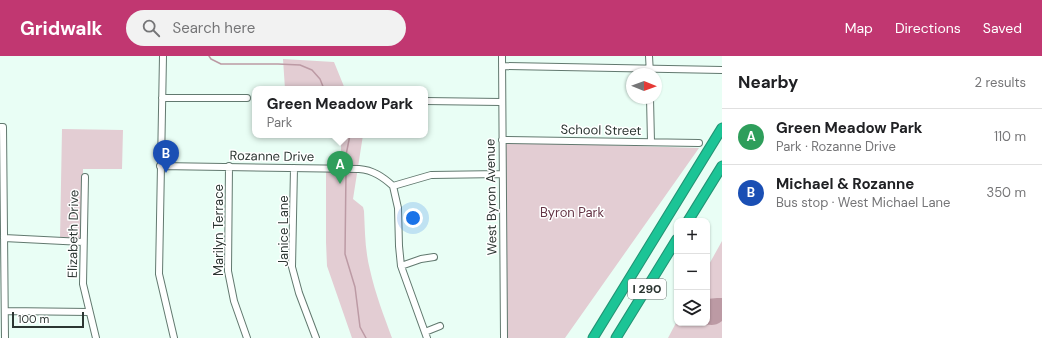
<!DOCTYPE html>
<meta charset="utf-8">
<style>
body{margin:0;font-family:"DM Sans",sans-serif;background:#f2f2f2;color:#202124}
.controls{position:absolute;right:12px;bottom:12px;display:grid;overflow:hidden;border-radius:8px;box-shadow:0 1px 3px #0004}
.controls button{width:36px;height:36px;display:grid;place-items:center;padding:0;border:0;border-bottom:1px solid #e0e0e0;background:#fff;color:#202124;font:20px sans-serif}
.compass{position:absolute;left:626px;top:12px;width:36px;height:36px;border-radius:50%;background:#fff;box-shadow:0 1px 3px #0004;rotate:91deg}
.scale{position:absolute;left:12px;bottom:10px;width:72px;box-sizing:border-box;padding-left:4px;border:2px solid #2c3632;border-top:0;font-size:11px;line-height:14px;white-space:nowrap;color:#2c3632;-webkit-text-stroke:3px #fff;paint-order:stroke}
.you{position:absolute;left:413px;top:162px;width:14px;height:14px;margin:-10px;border:3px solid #fff;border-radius:50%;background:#1a73e8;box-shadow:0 0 0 6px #1a73e833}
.badge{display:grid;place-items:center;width:26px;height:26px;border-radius:50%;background:#c13771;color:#fff;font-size:13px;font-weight:700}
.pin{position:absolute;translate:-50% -33px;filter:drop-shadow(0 1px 2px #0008)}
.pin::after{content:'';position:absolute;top:21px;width:14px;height:12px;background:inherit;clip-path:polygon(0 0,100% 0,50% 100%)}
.popup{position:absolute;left:252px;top:30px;width:176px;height:52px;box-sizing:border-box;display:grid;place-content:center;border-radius:8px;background:#fff;filter:drop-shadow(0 1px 3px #0005);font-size:13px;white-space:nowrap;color:#757577}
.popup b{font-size:15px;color:#202124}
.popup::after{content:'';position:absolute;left:50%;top:100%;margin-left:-8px;border:8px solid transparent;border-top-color:#fff}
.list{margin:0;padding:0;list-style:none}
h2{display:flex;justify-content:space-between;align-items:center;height:52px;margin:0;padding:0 16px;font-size:17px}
h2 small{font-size:13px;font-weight:400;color:#757577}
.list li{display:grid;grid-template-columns:26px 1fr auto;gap:12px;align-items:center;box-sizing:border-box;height:56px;padding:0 16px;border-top:1px solid #e0e0e0}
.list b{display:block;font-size:15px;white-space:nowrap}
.list p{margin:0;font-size:13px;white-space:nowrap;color:#757577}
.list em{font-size:13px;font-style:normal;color:#757577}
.icon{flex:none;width:22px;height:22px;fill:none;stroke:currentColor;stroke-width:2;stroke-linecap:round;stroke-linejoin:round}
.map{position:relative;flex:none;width:722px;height:282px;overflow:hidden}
header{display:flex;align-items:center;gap:24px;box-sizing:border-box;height:56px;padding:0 20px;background:#c13771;color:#fff}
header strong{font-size:19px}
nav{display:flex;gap:22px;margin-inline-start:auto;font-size:14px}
.search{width:280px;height:36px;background:#f2f2f2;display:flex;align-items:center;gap:10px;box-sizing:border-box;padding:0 14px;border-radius:22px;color:#757577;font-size:15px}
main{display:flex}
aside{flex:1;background:#fff}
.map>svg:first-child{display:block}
.green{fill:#e3cdd3}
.water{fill:#bc9aa4}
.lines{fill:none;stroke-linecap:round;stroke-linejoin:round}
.stream{stroke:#bc9aa4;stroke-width:1.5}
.minor-casing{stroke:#62796f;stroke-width:8}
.highway-casing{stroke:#229273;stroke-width:11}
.minor{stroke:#fff;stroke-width:6}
.highway{stroke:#1cc496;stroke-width:9}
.labels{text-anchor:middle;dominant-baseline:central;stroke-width:3;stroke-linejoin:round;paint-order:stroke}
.shield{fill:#fff;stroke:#6b7270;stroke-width:1}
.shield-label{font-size:12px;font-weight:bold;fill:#2c3632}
.street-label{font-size:13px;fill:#2c3632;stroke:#fff}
.park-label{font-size:13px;fill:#643445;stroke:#fff}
</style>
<header>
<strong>Gridwalk</strong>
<div class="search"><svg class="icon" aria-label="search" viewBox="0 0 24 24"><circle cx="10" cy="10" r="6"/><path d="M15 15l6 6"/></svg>Search here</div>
<nav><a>Map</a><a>Directions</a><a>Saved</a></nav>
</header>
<main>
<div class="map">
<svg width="722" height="282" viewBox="0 0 722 282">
<rect width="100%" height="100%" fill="#e9fef5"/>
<path class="green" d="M283,3L334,6L345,33H285Z
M62,73L123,74L122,113H83L82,185L60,183Z
M341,79H363L353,143L363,151L364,155C365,175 365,195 370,214C375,237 384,260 392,282H352L327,210L326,186V113L341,114Z
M505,86L699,92L565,282H506Z
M722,185V282H668L677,265V267H707V212Z"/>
<path class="water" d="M717,242H722V265C714,271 709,269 701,267H707V243Z"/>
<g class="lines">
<path class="stream" d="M209,0L211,3L221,8H278L300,9L312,14L320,23L324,33
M346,111V99L350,79
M346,115L345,198L355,231L360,271L366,282"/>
<defs>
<path id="minor" d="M163,0L159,218L174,282
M502,0L504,282
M649,0L650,18
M502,10L722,14
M162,42H247
M650,42L651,86
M425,45L501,46
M0,71H3L5,282
M502,84L699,87
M160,110L359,113C373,114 383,121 393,130L398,152L399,190L401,210L427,282
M229,110L228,215L234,245L247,282
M294,112L292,211L299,237L316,282
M85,121L83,228L96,282
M393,130L431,119L502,118
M4,182L83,186
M401,210L421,203L434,201
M5,255L89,256
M425,276L440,270"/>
<path id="highway" d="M688,165L722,110
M593,282L722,72
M616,282L677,183"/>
</defs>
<use href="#minor" class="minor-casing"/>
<use href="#highway" class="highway-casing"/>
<use href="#minor" class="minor"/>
<use href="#highway" class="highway"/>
</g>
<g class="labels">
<rect class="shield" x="628" y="223" width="38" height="20" rx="3"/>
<g class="shield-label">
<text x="647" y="233">I 290</text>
</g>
<g class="street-label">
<text transform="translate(601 74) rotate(1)">School Street</text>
<text transform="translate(272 100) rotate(1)">Rozanne Drive</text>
<text transform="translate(491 141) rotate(-91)">West Byron Avenue</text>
<text transform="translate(218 174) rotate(-90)">Marilyn Terrace</text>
<text transform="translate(283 175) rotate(-90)">Janice Lane</text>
<text transform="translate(73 178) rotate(-89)">Elizabeth Drive</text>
</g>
<g class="park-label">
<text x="572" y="156">Byron Park</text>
</g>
</g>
</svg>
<div class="controls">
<button>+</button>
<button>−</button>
<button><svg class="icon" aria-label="layers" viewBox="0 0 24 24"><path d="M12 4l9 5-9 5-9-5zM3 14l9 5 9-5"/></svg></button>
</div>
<svg class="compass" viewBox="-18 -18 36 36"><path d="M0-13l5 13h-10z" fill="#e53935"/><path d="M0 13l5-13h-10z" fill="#757577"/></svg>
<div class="scale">100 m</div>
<div class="you"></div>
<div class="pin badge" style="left:340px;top:128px;background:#2e9e5b">A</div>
<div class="popup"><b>Green Meadow Park</b>Park</div>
<div class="pin badge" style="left:166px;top:117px;background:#1a4fb4">B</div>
</div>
<aside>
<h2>Nearby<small>2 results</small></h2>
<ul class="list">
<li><span class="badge" style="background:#2e9e5b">A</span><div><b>Green Meadow Park</b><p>Park · Rozanne Drive</p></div><em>110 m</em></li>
<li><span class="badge" style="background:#1a4fb4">B</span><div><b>Michael &amp; Rozanne</b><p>Bus stop · West Michael Lane</p></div><em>350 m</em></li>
</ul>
</aside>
</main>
